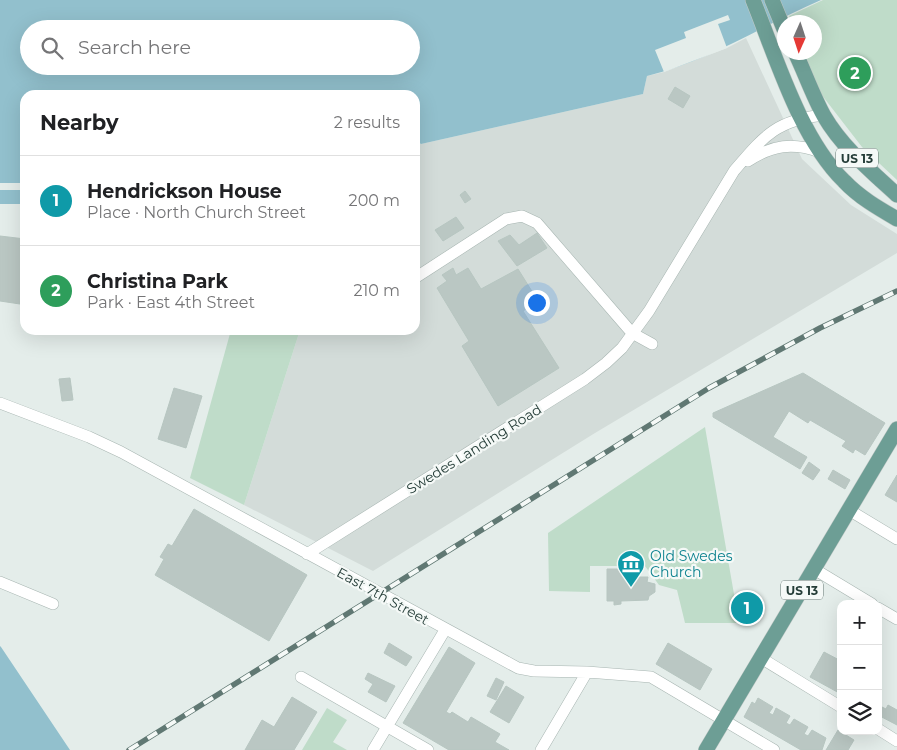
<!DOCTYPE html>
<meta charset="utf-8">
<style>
body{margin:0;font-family:Montserrat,sans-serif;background:#f6f6f6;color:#202124}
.controls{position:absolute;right:15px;bottom:15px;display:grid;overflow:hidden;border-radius:10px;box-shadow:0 5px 20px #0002}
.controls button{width:45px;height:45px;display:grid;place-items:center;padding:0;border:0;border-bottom:1px solid #e0e0e0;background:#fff;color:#202124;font:25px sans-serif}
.compass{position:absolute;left:777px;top:15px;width:45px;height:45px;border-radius:50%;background:#fff;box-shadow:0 5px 20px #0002;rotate:183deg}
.you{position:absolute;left:536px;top:302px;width:18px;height:18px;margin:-12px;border:4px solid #fff;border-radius:50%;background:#1a73e8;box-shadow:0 0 0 8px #1a73e833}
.badge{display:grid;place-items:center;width:32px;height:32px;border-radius:50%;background:#d93025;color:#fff;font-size:16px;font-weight:700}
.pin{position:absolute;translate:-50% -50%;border:2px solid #fff;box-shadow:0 1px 5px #0006}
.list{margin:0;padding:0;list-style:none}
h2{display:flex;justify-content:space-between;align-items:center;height:65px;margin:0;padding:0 20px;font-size:21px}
h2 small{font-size:16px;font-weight:400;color:#757577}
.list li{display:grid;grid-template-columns:32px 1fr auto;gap:15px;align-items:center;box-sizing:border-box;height:90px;padding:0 20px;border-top:1px solid #e0e0e0}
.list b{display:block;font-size:19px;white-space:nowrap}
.list p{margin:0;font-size:16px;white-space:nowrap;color:#757577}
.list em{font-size:16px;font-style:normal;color:#757577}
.icon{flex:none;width:28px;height:28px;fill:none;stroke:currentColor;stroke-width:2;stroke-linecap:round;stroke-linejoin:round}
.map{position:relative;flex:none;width:897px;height:750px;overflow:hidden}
.search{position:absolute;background:#fff;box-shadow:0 5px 20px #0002;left:20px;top:20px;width:400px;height:55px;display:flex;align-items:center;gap:12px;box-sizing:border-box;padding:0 18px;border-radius:28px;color:#757577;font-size:19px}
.panel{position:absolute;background:#fff;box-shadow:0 5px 20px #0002;left:20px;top:90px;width:400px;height:245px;border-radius:15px}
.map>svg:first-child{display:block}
.built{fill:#d3dcd9}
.green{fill:#bfdcc9}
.water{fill:#92c0cd;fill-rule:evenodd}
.pier{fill:#e4edea}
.building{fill:#bac7c3;stroke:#b7c6c1}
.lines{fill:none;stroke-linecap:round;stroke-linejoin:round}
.street-casing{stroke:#a7b5b1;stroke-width:12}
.primary-casing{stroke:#c2c9c7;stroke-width:16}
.street{stroke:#fff;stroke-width:11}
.primary{stroke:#6d9e95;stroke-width:15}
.rail-casing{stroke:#607873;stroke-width:5.5}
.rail{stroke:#f5f9f7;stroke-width:4;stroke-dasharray:11;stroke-linecap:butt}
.labels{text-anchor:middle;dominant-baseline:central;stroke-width:4.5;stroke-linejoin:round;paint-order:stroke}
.shield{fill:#f5f9f7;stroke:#637571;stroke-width:1}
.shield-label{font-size:12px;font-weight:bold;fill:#253d38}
.street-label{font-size:14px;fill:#253d38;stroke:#f5f9f7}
.culture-label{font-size:14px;fill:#0d838f;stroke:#f5f9f7;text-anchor:start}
</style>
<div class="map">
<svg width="897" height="750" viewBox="0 0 897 750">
<rect width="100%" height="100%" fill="#e4edea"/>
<path class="built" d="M746,38L802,159L851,205L897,234V253L595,433L373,571L244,505L300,330H415V140L421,144L643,94L647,76L664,72L727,48Z"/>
<path class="green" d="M823,0H897V180L862,147L821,94L804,53L814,52V22H791L789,16Z
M231,330H300L244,505L190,478Z
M705,427L739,623H685L677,590L659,585L645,566H590V592L549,591L548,533Z
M327,708L347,720L333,742L347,750H302Z"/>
<path class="water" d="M0,0H821C763,25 710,61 647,76L643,94L421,144L415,140V95H25V204H0ZM29,29H411V66H29Z
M0,646L1,647L70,750H0Z"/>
<path class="pier" d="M728,15L730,20L718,24L727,48L664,72L655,50L686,38L684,32Z
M0,183H25V190H0Z"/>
<path class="building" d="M675,87L690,96L683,108L668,99Z
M465,191L471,199L465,203L460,195Z
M456,217L464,228L443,241L435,230Z
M537,233L547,248L517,266L498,241L510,235L519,245Z
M0,236L25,239V290H22L20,304L0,301Z
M453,268L456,275L468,268L481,289L518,269L538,301L523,311L559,368L498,406L462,346L469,341L437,288L447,281L442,275Z
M803,373L885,423L865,455L855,449L853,453L842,446L846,441L810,420L808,423L789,411L773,437L807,457L800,469L713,417V413Z
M70,378L73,400L62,401L59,379Z
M174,388L202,396L186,448L158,439Z
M809,462L820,470L813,480L802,473Z
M833,470L850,480L845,489L828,479Z
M897,475V502L885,495Z
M194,509L307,575L269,641L155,575L164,559L160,557L168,544L172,546Z
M607,569H637V577H648L647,582L655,584V592L649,596L648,600L621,601V604L614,605V601H607Z
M751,593L756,621L742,623L737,595Z
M389,643L412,657L406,666L384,653Z
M668,643L712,669L700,690L656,664Z
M449,647L475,663L446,712L450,714L452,712L468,722L471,717L500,734L495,742L509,750H449L403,723Z
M824,652L841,661V694L810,677Z
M368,673L395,686L386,702L368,692L373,684L365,679Z
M496,678L504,682L496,700L487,696Z
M506,686L524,697L509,723L490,712Z
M292,697L317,712L294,750H245L262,720L274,727Z
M758,698L773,707L769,713L773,715L776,708L790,716L786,723L790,725L794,719L808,727L804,734L808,736L812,730L826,738L822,750H801L744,717L752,702L755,704Z
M878,705L886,709L888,705L897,710V725L878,715Z
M838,730L854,740L848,750H826Z"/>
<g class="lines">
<defs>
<path id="street" d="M748,161C772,145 793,142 820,152
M415,278L506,219L522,216L537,223L632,333L652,344
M0,403L89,437L121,452L518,668L534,671L587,672L651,677L774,750
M849,510L897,539
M307,554L585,379L606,363L622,348L649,311L734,171C764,136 776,120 824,115
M814,569L872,604
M0,582L53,604
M878,608L897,619
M761,658L841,707
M301,677L428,750
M878,729L897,741
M373,750L445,630
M541,750L587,672"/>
<path id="primary" d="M753,0C776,57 800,138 844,181C859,197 878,208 897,219
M772,0L784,29
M795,52C805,73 813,96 824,116C842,147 871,171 897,195
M706,750L897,429"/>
</defs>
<use href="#street" class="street-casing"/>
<use href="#primary" class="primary-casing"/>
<use href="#street" class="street"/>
<use href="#primary" class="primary"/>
<defs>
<path id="rail" d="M129,750L709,388L820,328L897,291"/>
</defs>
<use href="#rail" class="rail-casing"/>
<use href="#rail" class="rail"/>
</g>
<defs>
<symbol id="museum-pin" viewBox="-11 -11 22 30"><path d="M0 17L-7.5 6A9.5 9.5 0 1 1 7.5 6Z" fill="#0f9aa8" stroke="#f5f9f7"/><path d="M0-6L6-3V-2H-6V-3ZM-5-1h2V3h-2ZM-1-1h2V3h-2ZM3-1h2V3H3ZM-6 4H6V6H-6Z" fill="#fff"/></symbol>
</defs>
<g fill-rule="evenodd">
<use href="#museum-pin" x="615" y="548" width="32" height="43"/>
</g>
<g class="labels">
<g class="shield">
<rect x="836" y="148.5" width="42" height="19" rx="4"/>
<rect x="781" y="580.5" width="42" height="19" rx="4"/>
</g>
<g class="shield-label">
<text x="857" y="158">US 13</text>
<text x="802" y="590">US 13</text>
</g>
<g class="street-label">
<text transform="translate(474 449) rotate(-32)">Swedes Landing Road</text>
<text transform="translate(383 596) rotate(29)">East 7th Street</text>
</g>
<g class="culture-label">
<text x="650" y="556">Old Swedes<tspan x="650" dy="16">Church</tspan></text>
</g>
</g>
</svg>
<div class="controls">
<button>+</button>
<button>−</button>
<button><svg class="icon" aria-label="layers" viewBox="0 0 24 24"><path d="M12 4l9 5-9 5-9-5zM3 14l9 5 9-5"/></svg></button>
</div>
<svg class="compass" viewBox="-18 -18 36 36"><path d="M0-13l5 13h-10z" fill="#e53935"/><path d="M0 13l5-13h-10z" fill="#757577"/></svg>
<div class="you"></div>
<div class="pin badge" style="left:747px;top:608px;background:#0f9aa8">1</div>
<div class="pin badge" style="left:855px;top:73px;background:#2e9e5b">2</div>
<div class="search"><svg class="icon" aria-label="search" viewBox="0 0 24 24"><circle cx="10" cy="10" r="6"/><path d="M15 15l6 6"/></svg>Search here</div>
<section class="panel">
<h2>Nearby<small>2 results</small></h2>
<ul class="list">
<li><span class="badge" style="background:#0f9aa8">1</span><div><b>Hendrickson House</b><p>Place · North Church Street</p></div><em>200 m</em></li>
<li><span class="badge" style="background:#2e9e5b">2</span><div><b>Christina Park</b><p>Park · East 4th Street</p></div><em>210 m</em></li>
</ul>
</section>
</div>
